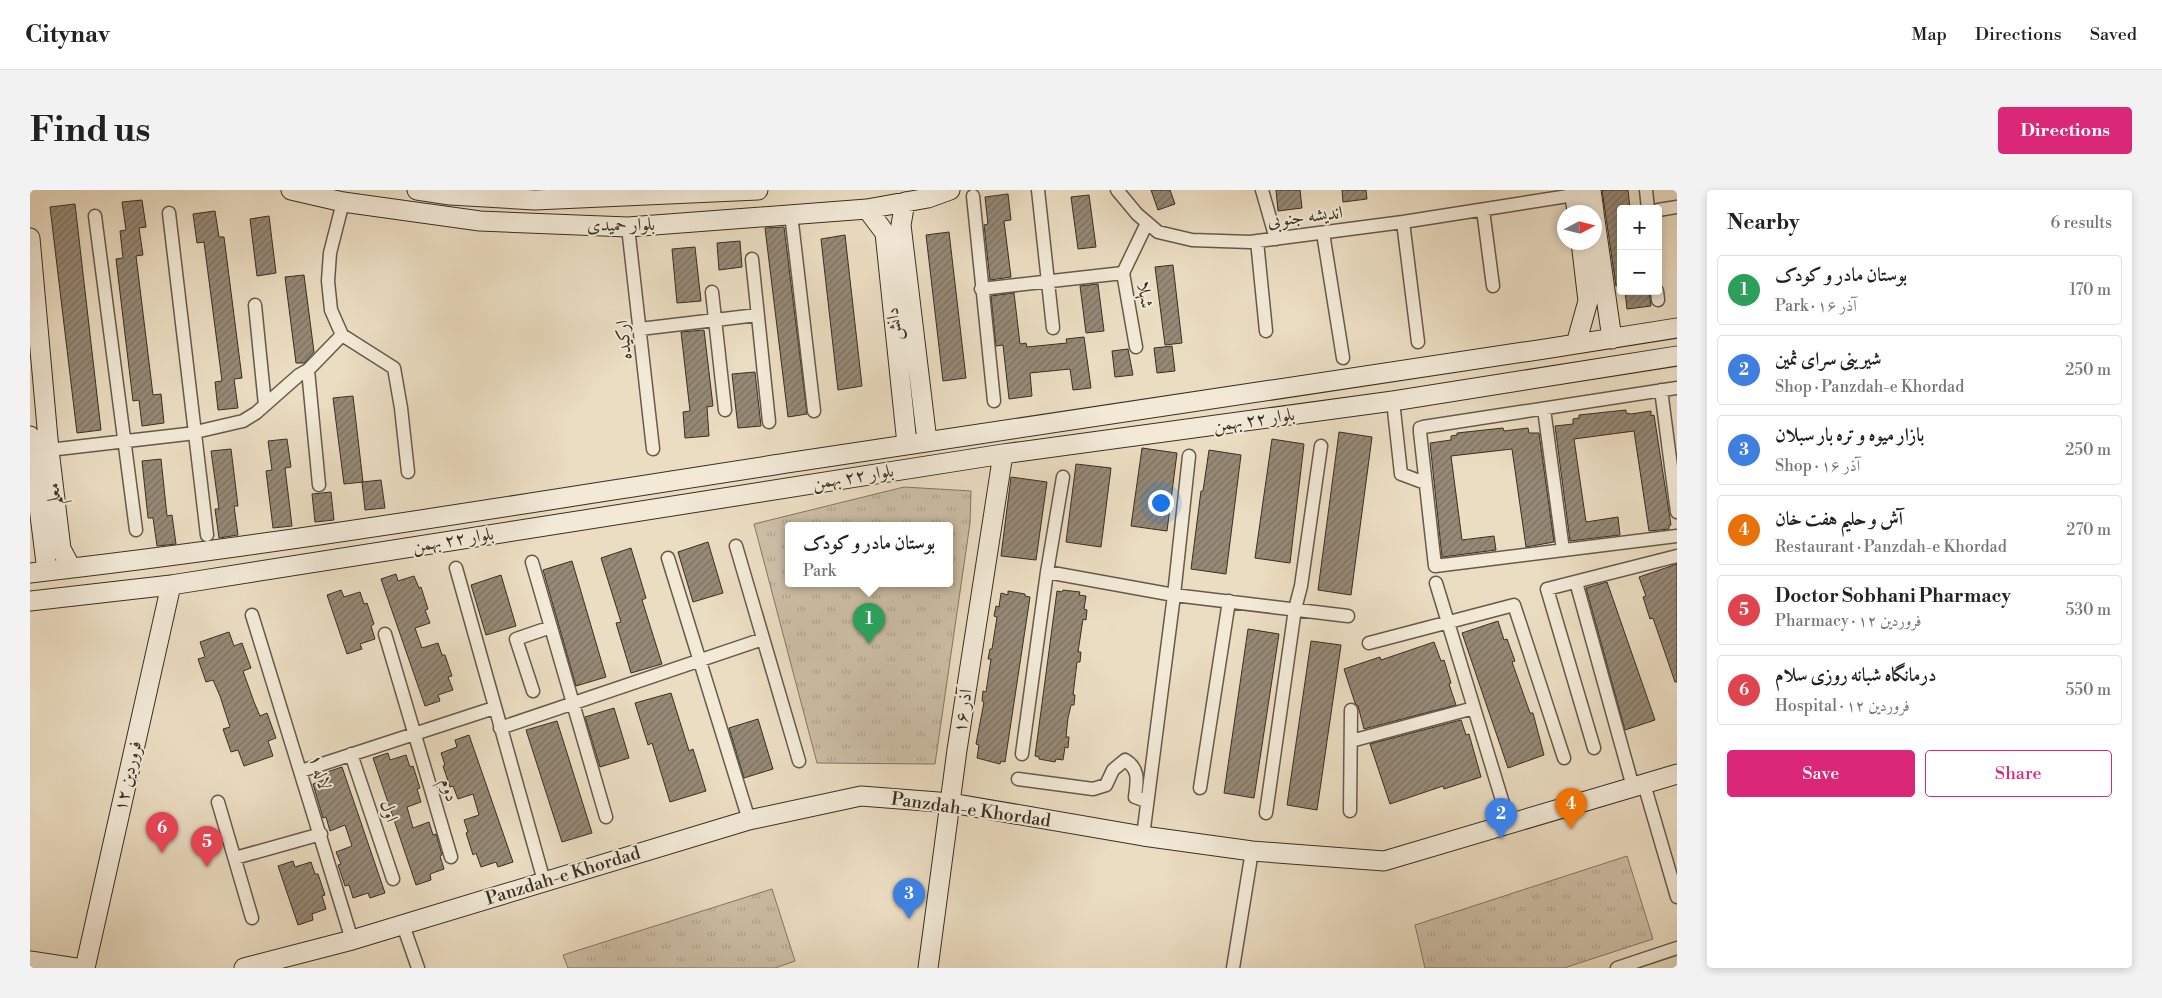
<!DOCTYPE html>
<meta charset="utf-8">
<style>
body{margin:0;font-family:"Libre Bodoni",Amiri,serif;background:#f2f2f2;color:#222}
.controls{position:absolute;right:15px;top:15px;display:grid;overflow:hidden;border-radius:5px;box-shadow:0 2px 8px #0003}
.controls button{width:45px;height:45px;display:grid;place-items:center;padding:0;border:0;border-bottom:1px solid #e0e0e0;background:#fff;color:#222;font:25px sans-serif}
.compass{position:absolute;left:1527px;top:15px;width:45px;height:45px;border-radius:50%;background:#fff;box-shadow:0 2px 8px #0003;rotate:83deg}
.you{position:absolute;left:1130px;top:312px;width:18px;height:18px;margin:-12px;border:4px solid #fff;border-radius:50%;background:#1a73e8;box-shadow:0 0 0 8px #1a73e833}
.badge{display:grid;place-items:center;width:32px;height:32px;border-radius:50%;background:#db2777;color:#fff;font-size:16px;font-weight:700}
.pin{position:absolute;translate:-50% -41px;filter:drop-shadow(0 1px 2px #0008)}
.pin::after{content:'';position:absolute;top:26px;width:18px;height:15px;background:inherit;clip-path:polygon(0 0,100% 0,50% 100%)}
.popup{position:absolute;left:755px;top:332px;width:168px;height:65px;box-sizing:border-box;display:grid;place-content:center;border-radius:5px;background:#fff;filter:drop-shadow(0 1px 4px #0005);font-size:16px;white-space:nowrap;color:#767676}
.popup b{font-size:19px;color:#222}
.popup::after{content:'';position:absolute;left:50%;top:100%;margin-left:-10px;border:10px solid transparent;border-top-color:#fff}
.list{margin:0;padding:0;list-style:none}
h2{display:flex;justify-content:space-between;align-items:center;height:65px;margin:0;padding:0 20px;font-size:21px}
h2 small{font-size:16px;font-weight:400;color:#767676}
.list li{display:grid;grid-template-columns:32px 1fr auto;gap:15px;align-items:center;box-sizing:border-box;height:70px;margin:0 10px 10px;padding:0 10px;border:1px solid #e0e0e0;border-radius:5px}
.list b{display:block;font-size:19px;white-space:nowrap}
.list p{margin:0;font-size:16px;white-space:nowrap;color:#767676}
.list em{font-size:16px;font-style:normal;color:#767676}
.actions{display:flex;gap:10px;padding:15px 20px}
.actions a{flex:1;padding:11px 0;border:1px solid #db2777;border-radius:5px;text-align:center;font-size:18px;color:#db2777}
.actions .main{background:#db2777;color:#fff}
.map{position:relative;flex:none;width:1647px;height:778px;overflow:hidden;border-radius:5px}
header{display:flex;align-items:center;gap:30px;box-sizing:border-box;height:70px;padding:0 25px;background:#fff;border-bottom:1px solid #e0e0e0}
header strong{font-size:24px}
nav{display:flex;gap:28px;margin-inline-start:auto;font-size:18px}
.intro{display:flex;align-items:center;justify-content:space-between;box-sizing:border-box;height:120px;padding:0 30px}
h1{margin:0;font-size:35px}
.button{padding:12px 22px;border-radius:5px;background:#db2777;color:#fff;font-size:18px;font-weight:700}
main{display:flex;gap:30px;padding:0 30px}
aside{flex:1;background:#fff;border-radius:5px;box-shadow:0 2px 8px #0003}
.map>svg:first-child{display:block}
.park{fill:url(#park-tufts);stroke:#837765;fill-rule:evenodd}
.building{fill:url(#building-hatch);stroke:#392f23}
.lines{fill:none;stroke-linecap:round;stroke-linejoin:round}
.street-casing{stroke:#665a4b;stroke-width:15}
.secondary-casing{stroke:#392f23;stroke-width:21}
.street{stroke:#f2e9d7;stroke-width:12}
.secondary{stroke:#f2e9d7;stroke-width:19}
.labels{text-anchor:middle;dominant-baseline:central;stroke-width:4;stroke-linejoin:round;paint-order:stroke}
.street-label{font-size:18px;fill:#392f23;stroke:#f2e9d7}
</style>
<header>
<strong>Citynav</strong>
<nav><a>Map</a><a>Directions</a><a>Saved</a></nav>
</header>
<div class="intro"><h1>Find us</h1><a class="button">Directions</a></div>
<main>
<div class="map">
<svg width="1647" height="778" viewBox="0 0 1647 778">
<defs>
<pattern id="park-tufts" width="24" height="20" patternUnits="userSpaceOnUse" patternTransform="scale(1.25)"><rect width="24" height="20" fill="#cdbfa7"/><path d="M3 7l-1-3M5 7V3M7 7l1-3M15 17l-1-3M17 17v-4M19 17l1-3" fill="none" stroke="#b1a48f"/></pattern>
<pattern id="building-hatch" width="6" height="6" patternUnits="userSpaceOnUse" patternTransform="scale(1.25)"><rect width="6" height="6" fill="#968976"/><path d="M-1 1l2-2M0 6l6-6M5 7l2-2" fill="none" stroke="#7b7060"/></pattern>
</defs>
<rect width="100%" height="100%" fill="#ebddc2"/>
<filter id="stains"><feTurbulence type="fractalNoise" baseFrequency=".004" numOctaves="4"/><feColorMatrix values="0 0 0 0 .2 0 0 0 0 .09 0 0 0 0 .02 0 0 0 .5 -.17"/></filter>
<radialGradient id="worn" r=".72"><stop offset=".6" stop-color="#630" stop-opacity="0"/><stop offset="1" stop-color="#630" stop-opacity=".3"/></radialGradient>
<path class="park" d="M874,297L941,301L940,333L905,574L787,573L724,334ZM759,335H919V393H759Z
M1597,666L1623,749L1534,778H1395L1385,735Z
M742,699L765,771L745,778H538L533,765Z"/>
<path class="building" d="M1121,0H1140L1145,14L1128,20Z
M1246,0H1270L1272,18L1248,21Z
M1312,0H1336L1337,9L1313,12Z
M1572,0H1598L1600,19H1591V95L1586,96Z
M978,4L981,30L974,31L981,87L960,90L954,35L958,34L955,7Z
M1059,5L1066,57L1048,59L1041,7Z
M112,10L116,37L109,38L113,65L106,66L123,205L131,204L134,233L112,236L109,210L103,211L86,69L93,68L90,41L96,40L92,12Z
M45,14L71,240L47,243L20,17Z
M185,21L189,47H194L212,188L204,189L208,218L188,220L185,192L192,191L174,52L167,53L163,24Z
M239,26L246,83L227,86L220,29Z
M754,37L777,224L758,227L735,38Z
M919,42L936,188L913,191L896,45Z
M815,45L832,196L808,200L791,49Z
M710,51L712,77L689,80L687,53Z
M665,57L671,111L647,113L642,59Z
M1143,75L1152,153L1135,155L1125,77Z
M274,85L284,162L274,173H266L255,87Z
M1068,94L1074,141L1056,143L1050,96Z
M1595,101H1619L1621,116L1597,119Z
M984,103L990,154L996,153L997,157L1037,153L1036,149L1054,147L1061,198L1043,200L1040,179L1000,183L1002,206L979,209L973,155L966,156L961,106Z
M674,140L683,216L677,217L679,246L655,248L653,222L660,221L651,142Z
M1142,156L1145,181L1127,183L1124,158Z
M1098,159L1103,185L1085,187L1082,161Z
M725,182L731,236L708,238L702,184Z
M323,206L333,292L314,294L303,208Z
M1596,220V223L1601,224L1621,221V226L1624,225L1641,335L1639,336V339L1619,341L1604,241L1544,249L1556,332L1588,327L1590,345L1540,351L1525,236L1543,234V229L1549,228V225Z
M1473,238L1474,241L1498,238L1499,243H1509L1524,352L1496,357L1482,259L1421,266L1432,350L1464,346L1466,360L1412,367L1400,253L1421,250V246L1427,245V243Z
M1309,242L1342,247L1321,405L1288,400Z
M257,249L261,277L255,278L262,336L243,338L236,281L242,280L238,251Z
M1242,249L1274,254L1260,373L1225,368Z
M1112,258L1147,263L1137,341L1101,336Z
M201,259L208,316H204L208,345L189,348L185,319H189L181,261Z
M1179,260L1211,265L1196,384L1161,379L1171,301H1173Z
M131,269L137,326L142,325L146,354L127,356L123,328H118L112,271Z
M1046,274L1081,278L1071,357L1036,352Z
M981,287L1017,292L1006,370L971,366Z
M351,290L355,318L335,320L332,292Z
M301,302L304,330L285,332L282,304Z
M678,352L693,403L663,412L648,362Z
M601,358L616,408L612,410L632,474L601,483L586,433L591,432L571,368Z
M542,371L576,487L546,496L513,380Z
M1647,374V492H1645L1623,428L1620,429L1613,407L1616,406L1609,387Z
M366,384L368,391L384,386L389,398L391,397L398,419L395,420L400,433L385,438L392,458L408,453L412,465H415L422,486L418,487L423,500L408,505L410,511L395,516L351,389Z
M471,385L486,436L456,445L441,395Z
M1577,392L1625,530L1595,540L1556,398Z
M311,400L314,407L330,402L334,414L337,413L344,434L341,436L345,449L330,454L332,459L317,464L297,405Z
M1033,400L1050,402L1049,405L1056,406L1054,419L1057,420L1056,430L1053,429L1048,462H1051L1050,472H1047L1043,505H1045L1044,515H1041L1038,528L1036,547H1039L1038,558L1035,557L1033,570L1026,569L1025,572L1009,569V567L1005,566L1027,401L1032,402Z
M978,401L995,404V406L1000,407L975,572L971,571L970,574L947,568L949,555L946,554L954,512L952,511L953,501L956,502L959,482L961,469H958L960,459H962L967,427L964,426L966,416L969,417L971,403L978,405Z
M1468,431L1474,450L1477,449L1485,471L1482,472L1500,523H1503L1514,565L1478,578L1432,443Z
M1218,439L1249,444L1224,608L1194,603Z
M199,442L204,456L212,453L221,478L213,481L224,512L230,526L237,523L246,548L238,551L243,566L214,576L208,560L201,562L193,539L200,537L190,506L183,490L176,492L168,469L175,467L170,452Z
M1281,451L1311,455L1287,620L1257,615Z
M1404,452L1411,471L1414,470L1421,493L1419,494L1426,515L1334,539L1328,516L1325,513L1314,479L1350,467L1351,470Z
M641,503L659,561L663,559L676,601L640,612L622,553L618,555L605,513Z
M584,518L599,568L570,577L555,527Z
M728,529L743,579L714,588L699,538Z
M1431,530L1436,545L1439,544L1451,587L1414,599L1413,596L1360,614L1340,554Z
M527,531L562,643L532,652L496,540Z
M439,545L483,672L468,677L466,672L451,677L446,663L443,665L436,643L438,642L434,630L449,625L443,604L428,609L423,596L420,597L413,576L415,575L411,563L427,557L425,550Z
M358,563L360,570L376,565L380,577L383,576L390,598L387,599L391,612L377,617L383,638L399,632L403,645L406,644L412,665L410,666L414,679L400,684L401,690L386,695L343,568Z
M312,577L355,703L340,708L338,703L323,708L319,695L315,696L308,675L311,674L306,662L322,656L315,635L300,641L296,627L293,628L283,594L299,588L297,582Z
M263,671L265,677L281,672L285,684H288L295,705L292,706L296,719L282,724L283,730L268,735L248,676Z"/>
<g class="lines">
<defs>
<path id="street" d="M1008,0L1023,138
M1087,0L1107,24L1128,42L1162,50L1220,52L1373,32L1544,5
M1232,0L1246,49
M1616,0L1618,19
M943,6L964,211
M313,12L300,63L298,91L301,120L312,145L364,178L371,218L378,282
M1453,20L1463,96
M1628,20L1647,17
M139,23L177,345
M761,24L784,221
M65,26L106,340
M1373,32L1388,152
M598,37L623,259
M1293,43L1313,168
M1227,51L1236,141
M722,69L739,232
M951,99L1093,83
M1627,101L1628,110
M682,102L695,220
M225,115L235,215
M610,139L727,125
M1106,157L1093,83L1117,33
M278,180L289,295
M1647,198L1393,237L1390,238V242L1405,376L1647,346
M1631,200L1647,322
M1363,211L1371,284L1395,293
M1514,219L1533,360
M19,260L157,244L213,231L226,223L269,185L278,180L312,145
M706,356L769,571
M638,368L719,630
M502,372L576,627
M426,378L514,691
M1017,382L1144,405L1318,426
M1546,392L1603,597
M1406,393L1479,633
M222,425L322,750
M355,444L421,667
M1339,453L1484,415L1534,568
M503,501L486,449L521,437
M470,538L733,449
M1321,551L1444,518
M1564,558L1517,399L1647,366
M321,564L363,689
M992,564L1017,382L1033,287
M271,581L464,518
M988,589L1063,599L1076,595L1083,580L1095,570C1110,579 1107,591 1105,607L1116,611
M1614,594L1647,707
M1170,598L1199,411
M188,612L222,728
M1320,621L1321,520
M1236,623L1265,419L1271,396L1291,256
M1113,646L1144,405L1159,266
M205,668L291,644
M373,735L388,778
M1203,778L1222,661
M1587,778L1647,758"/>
<path id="secondary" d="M261,0L313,12L450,31L598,37L837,19L898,8L920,0
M387,0L420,5L505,10L728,0
M1544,0L1547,22
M1561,0L1564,22
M875,12L871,35L897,251
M837,19L855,43L877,254
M1564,23L1582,149
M0,48L19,260L31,359L41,378
M1546,154L1558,111L1551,52
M0,246L17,381
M0,383C258,354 514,310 770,271C1062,226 1355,185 1647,138
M0,411L141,395L973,264L1363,211L1647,166
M0,771L46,778
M55,778L141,395
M214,778L322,750L719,630L831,606L921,613L1113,646L1222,661L1354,671L1647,584
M898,778L927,560L973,264"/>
</defs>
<use href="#street" class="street-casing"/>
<use href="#secondary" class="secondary-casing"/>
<use href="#street" class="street"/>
<use href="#secondary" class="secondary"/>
</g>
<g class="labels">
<g class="street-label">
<text transform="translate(1275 27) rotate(-7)">اندیشه جنوبی</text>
<text transform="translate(591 35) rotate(-1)">بلوار حمیدی</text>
<text transform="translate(1115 105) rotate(80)">شهلا</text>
<text transform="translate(864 134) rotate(-96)">دانش</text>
<text transform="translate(594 150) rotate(-96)">ارکیده</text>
<text transform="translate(1224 230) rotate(-8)">بلوار ۲۲ بهمن</text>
<text transform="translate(823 287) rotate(-9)">بلوار ۲۲ بهمن</text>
<text transform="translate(24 304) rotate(-97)">معلم</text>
<text transform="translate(423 350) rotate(-9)">بلوار ۲۲ بهمن</text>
<text transform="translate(933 521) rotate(-81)">۱۶ آذر</text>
<text transform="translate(290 582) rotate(73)">لاله ۱</text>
<text transform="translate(98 586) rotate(-77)">۱۲ فروردین</text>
<text transform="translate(419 600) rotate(73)">دوم</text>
<text transform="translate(941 620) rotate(8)">Panzdah-e Khordad</text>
<text transform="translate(359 621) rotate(71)">اول</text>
<text transform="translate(533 686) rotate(-17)">Panzdah-e Khordad</text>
</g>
</g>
<rect width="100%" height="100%" filter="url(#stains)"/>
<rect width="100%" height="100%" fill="url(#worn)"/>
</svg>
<div class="controls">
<button>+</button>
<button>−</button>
</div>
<svg class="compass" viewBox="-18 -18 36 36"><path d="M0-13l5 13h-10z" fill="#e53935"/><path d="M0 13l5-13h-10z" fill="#767676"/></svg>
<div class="you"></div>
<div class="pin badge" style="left:839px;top:454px;background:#2e9e5b">1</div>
<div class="popup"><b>بوستان مادر و کودک</b>Park</div>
<div class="pin badge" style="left:1471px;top:649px;background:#3f7fe0">2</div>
<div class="pin badge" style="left:879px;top:729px;background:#3f7fe0">3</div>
<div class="pin badge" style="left:1541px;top:639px;background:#e8710a">4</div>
<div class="pin badge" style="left:177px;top:677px;background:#e0444e">5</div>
<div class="pin badge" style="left:132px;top:663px;background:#e0444e">6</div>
</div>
<aside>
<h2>Nearby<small>6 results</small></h2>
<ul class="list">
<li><span class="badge" style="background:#2e9e5b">1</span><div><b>بوستان مادر و کودک</b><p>Park · ۱۶ آذر</p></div><em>170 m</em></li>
<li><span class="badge" style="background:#3f7fe0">2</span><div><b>شیرینی سرای ثمین</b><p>Shop · Panzdah-e Khordad</p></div><em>250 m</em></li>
<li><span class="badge" style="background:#3f7fe0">3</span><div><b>بازار میوه و تره بار سبلان</b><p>Shop · ۱۶ آذر</p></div><em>250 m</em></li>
<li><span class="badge" style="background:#e8710a">4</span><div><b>آش و حلیم هفت خان</b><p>Restaurant · Panzdah-e Khordad</p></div><em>270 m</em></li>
<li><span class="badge" style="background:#e0444e">5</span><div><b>Doctor Sobhani Pharmacy</b><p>Pharmacy · ۱۲ فروردین</p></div><em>530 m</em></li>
<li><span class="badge" style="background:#e0444e">6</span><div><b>درمانگاه شبانه روزی سلام</b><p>Hospital · ۱۲ فروردین</p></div><em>550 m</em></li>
</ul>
<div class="actions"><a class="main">Save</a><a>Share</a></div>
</aside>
</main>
